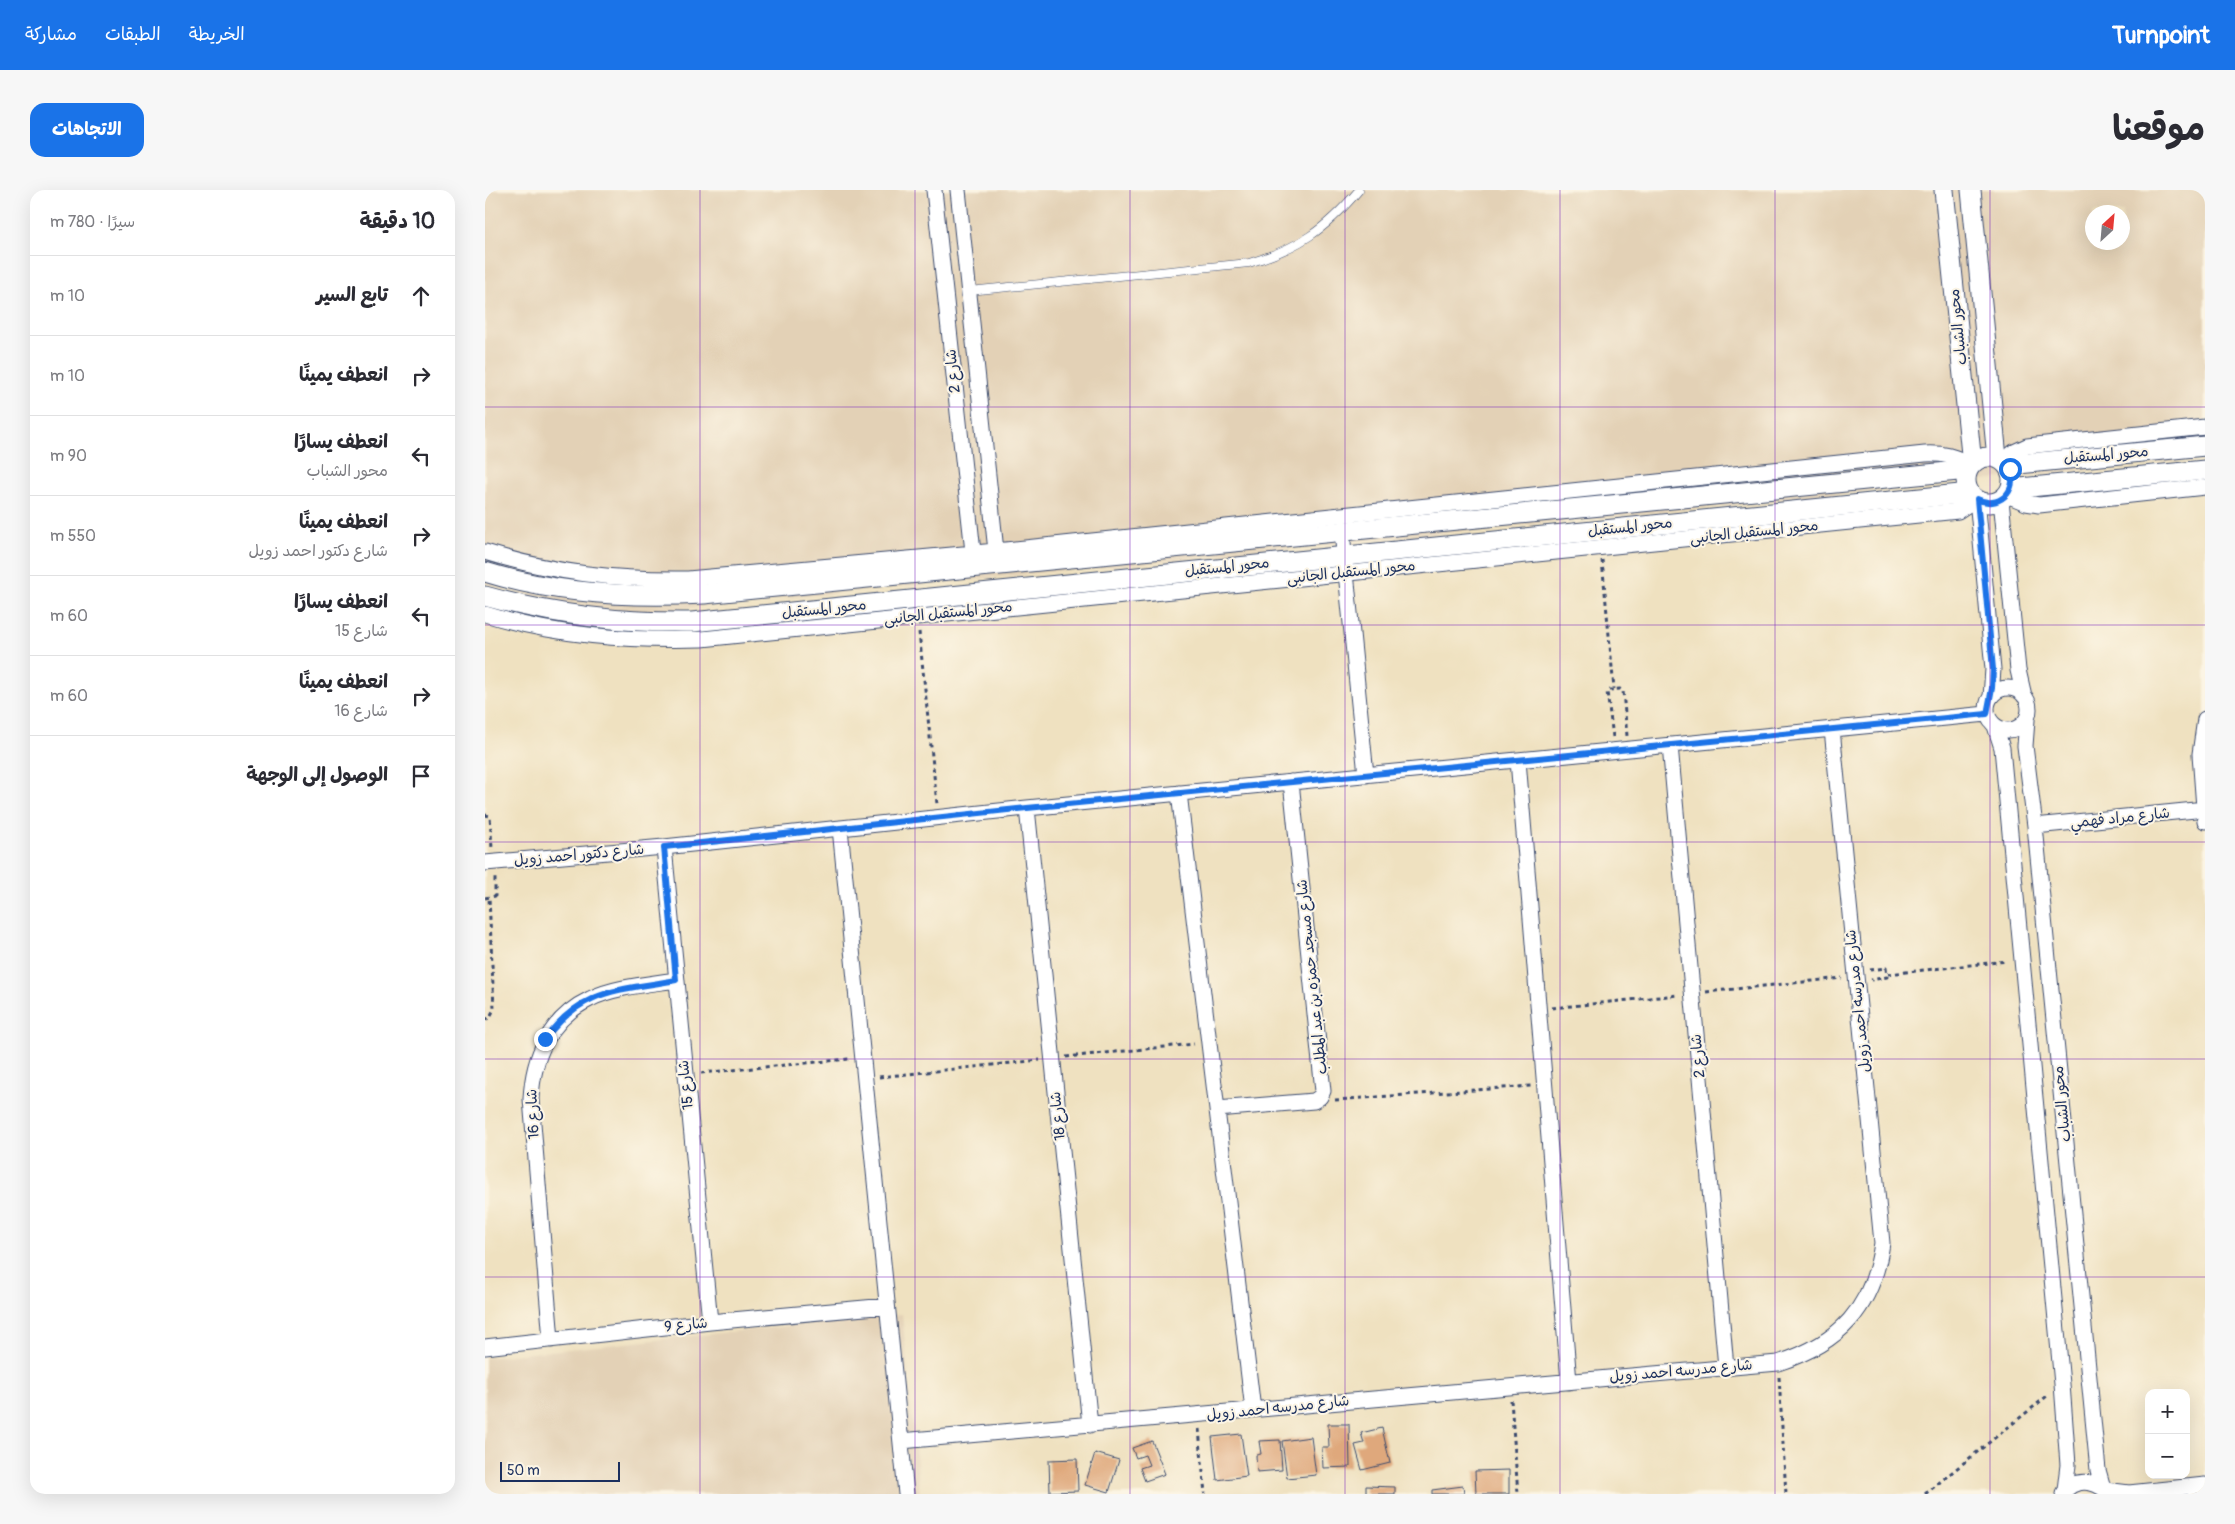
<!DOCTYPE html>
<html lang="ar">
<meta charset="utf-8">
<style>
body{margin:0;font-family:Pangolin,"Playpen Sans Arabic",sans-serif;background:#f7f7f7;color:#2b2b33;direction:rtl}
.controls{position:absolute;right:15px;bottom:15px;display:grid;overflow:hidden;border-radius:10px;box-shadow:0 5px 20px #0002}
.controls button{width:45px;height:45px;display:grid;place-items:center;padding:0;border:0;border-bottom:1px solid #e1e1e2;background:#fff;color:#2b2b33;font:25px sans-serif}
.compass{position:absolute;left:1600px;top:15px;width:45px;height:45px;border-radius:50%;background:#fff;box-shadow:0 5px 20px #0002;rotate:26deg}
.scale{position:absolute;left:15px;bottom:12px;width:120px;box-sizing:border-box;padding-left:5px;border:2px solid #1b2f5e;border-top:0;font-size:14px;line-height:18px;white-space:nowrap;color:#1b2f5e;-webkit-text-stroke:4px #fcf5e5;paint-order:stroke}
.stop{position:absolute;width:15px;height:15px;margin:-11px;border:4px solid #1a73e8;border-radius:50%;background:#fff}
.stop.end{background:#1a73e8;border-color:#fff;box-shadow:0 1px 5px #0008}
.list{margin:0;padding:0;list-style:none}
h2{display:flex;justify-content:space-between;align-items:center;height:65px;margin:0;padding:0 20px;font-size:21px}
h2 small{font-size:16px;font-weight:400;color:#7c7c81}
.list li{display:grid;grid-template-columns:32px 1fr auto;gap:15px;align-items:center;box-sizing:border-box;height:80px;padding:0 20px;border-top:1px solid #e1e1e2}
.list b{display:block;font-size:19px;white-space:nowrap}
.list p{margin:0;font-size:16px;white-space:nowrap;color:#7c7c81}
.list em{font-size:16px;font-style:normal;color:#7c7c81}
.icon{flex:none;width:28px;height:28px;fill:none;stroke:currentColor;stroke-width:2;stroke-linecap:round;stroke-linejoin:round}
.map{position:relative;flex:none;width:1720px;height:1304px;overflow:hidden;direction:ltr;border-radius:15px}
header{display:flex;align-items:center;gap:30px;box-sizing:border-box;height:70px;padding:0 25px;background:#1a73e8;color:#fff}
header strong{font-size:24px}
nav{display:flex;gap:28px;margin-inline-start:auto;font-size:18px}
.intro{display:flex;align-items:center;justify-content:space-between;box-sizing:border-box;height:120px;padding:0 30px}
h1{margin:0;font-size:35px}
.button{padding:12px 22px;border-radius:15px;background:#1a73e8;color:#fff;font-size:18px;font-weight:700}
main{display:flex;gap:30px;padding:0 30px}
aside{flex:1;background:#fff;border-radius:15px;box-shadow:0 5px 20px #0002}
.map>svg:first-child{display:block}
.built{fill:#e3d1b6;fill-rule:evenodd}
.building{fill:#dfa87b}
.lines{fill:none;stroke-linecap:round;stroke-linejoin:round}
.service-casing{stroke:#3b4a6d;stroke-width:9}
.minor-casing{stroke:#3b4a6d;stroke-width:17}
.tertiary-casing{stroke:#3b4a6d;stroke-width:21}
.path{stroke:#3b4a6d;stroke-width:3;stroke-dasharray:4 4;stroke-linecap:butt}
.service{stroke:#fff;stroke-width:8}
.minor{stroke:#fff;stroke-width:15}
.tertiary{stroke:#fff;stroke-width:19}
.route{stroke:#1a73e8;stroke-width:6}
.grid{fill:none;stroke:#7b2cbf;stroke-width:1;stroke-opacity:0.55}
.labels{text-anchor:middle;dominant-baseline:central;stroke-width:4;stroke-linejoin:round;paint-order:stroke}
.street-label{font-size:15px;fill:#1b2f5e;stroke:#fcf5e5}
</style>
<header>
<strong>Turnpoint</strong>
<nav><a>الخريطة</a><a>الطبقات</a><a>مشاركة</a></nav>
</header>
<div class="intro"><h1>موقعنا</h1><a class="button">الاتجاهات</a></div>
<main>
<div class="map">
<svg width="1720" height="1304" viewBox="0 0 1720 1304">
<rect width="100%" height="100%" fill="#fcf5e5"/>
<filter id="ink" filterUnits="userSpaceOnUse"><feTurbulence type="fractalNoise" baseFrequency=".02" numOctaves="2"/><feDisplacementMap in="SourceGraphic" scale="10" xChannelSelector="R" yChannelSelector="G"/><feConvolveMatrix kernelMatrix="1 2 1 2 8 2 1 2 1" color-interpolation-filters="sRGB"/></filter>
<filter id="wash" filterUnits="userSpaceOnUse"><feTurbulence type="fractalNoise" baseFrequency=".0096" numOctaves="4" result="noise"/><feDisplacementMap in="SourceGraphic" scale="20" xChannelSelector="R" yChannelSelector="G"/><feGaussianBlur stdDeviation="1.12" result="paint"/><feColorMatrix in="noise" values="0 0 0 0 0 0 0 0 0 0 0 0 0 0 0 0 0 1.4 0 .05"/><feComposite in="paint" operator="in"/></filter>
<g filter="url(#wash)">
<rect width="100%" height="100%" fill="#efe1c0"/>
<path class="built" d="M0,0H1720V268L159,422L90,418L0,394ZM1608,22H1638V52H1608Z
M417,1124L435,1304H0V1168Z"/>
<g id="blocks">
<path class="building" d="M843,1234H864L865,1277L838,1278L837,1257H844Z
M897,1238L905,1273L877,1280L870,1255L879,1253L876,1243Z
M756,1244L762,1286L732,1290L727,1247Z
M826,1247L831,1285L802,1288L797,1251Z
M795,1250L797,1280L772,1282L771,1265L776,1264L774,1251Z
M667,1251L680,1284L660,1291L655,1278L664,1275L660,1265L651,1268L647,1258Z
M610,1263L634,1270L624,1302L600,1295Z
M592,1269L593,1301L565,1302L564,1270Z
M1024,1280V1304H991L990,1281Z
M881,1296L910,1297V1304H881Z
M978,1296L979,1304H947V1300Z"/>
</g>
</g>
<g filter="url(#ink)">
<use href="#blocks" fill-opacity="0" stroke="#3b4a6d" stroke-width="1"/>
<g class="lines">
<defs>
<path id="service" d="M484,101L764,73C814,58 840,40 874,0"/>
<path id="minor" d="M449,0L488,362
M473,0L511,361
M1518,271L1529,262L1542,256L1720,237
M1522,305L1541,313L1554,315L1720,297
M1492,309L1508,479L1506,507
M1516,310L1533,480L1539,506
M857,342L881,585
M0,362C69,383 130,390 203,389L511,361L1440,264C1458,263 1470,266 1486,275
M0,424C71,446 143,451 217,449L1473,321L1482,315L1488,307
M1502 519a21 21 0 1 1 42 0a21 21 0 1 1-42 0Z
M1720,529L1715,564L1720,631
M1542,530L1540,556L1550,636L1613,1280L1618,1298
M1510,536L1517,558L1577,1194L1583,1275L1580,1300
M1185,555L1241,1177
M1033,570L1084,1192
M694,603L768,1220
M542,618L605,1235
M1550,636L1720,619
M355,638L421,1304
M179,657L225,1132
M0,673L179,657L542,618L1502,524
M732,919L829,911L835,907L838,901L806,592
M66,1150L46,909C48,866 65,828 105,809C128,797 165,794 191,790
M0,1157L225,1132L402,1116
M416,1251L1293,1173C1355,1153 1388,1118 1397,1053L1347,539
M1620,1300L1644,1303L1720,1295
M1578,1303C1589,1289 1608,1289 1621,1301"/>
<path id="tertiary" d="M1459,0L1487,274
M1486,0L1512,268
M1481 290a23 23 0 1 1 46 0a23 23 0 1 1-46 0Z
M1522,275L1720,256
M1526,299L1720,280
M0,382C71,404 145,408 219,404L1483,280
M0,406C68,425 136,433 207,432L1485,303"/>
</defs>
<use href="#service" class="service-casing"/>
<use href="#minor" class="minor-casing"/>
<use href="#tertiary" class="tertiary-casing"/>
<path class="path" d="M1117,370L1129,499
M434,442L452,614
M1128,547L1122,502L1124,500L1135,499L1138,501L1142,546
M0,625L5,626L7,659
M0,708L10,706V685
M1385,780L1401,778L1402,787L1386,790
M1403,784L1522,771
M1221,802L1357,788
M1067,818L1193,805
M0,830L5,827L9,819L4,707
M581,867L709,854
M216,883L364,869
M394,887L555,870
M850,910L1046,896
M1294,1187L1301,1304
M1026,1210L1033,1304
M714,1239L720,1304
M1440,1304L1562,1206"/>
<use href="#service" class="service"/>
<use href="#minor" class="minor"/>
<use href="#tertiary" class="tertiary"/>
</g>
</g>
<g class="lines" filter="url(#ink)">
<path class="route" d="M60,849C98,798 133,801 191,790L179,657L542,618L1502,524L1507,498L1508,479L1492,309C1513,320 1534,301 1525,279"/>
</g>
<path class="grid" d="M215,0V1304M430,0V1304M645,0V1304M860,0V1304M1075,0V1304M1290,0V1304M1505,0V1304M0,217H1720M0,435H1720M0,652H1720M0,869H1720M0,1087H1720"/>
<g class="labels">
<g class="street-label">
<text transform="translate(1473 137) rotate(-96)">محور الشباب</text>
<text transform="translate(468 181) rotate(-96)">شارع 2</text>
<text transform="translate(1621 265) rotate(-5)">محور المستقبل</text>
<text transform="translate(1145 337) rotate(-6)">محور المستقبل</text>
<text transform="translate(1269 342) rotate(-6)">محور المستقبل الجانبى</text>
<text transform="translate(742 377) rotate(-6)">محور المستقبل</text>
<text transform="translate(866 382) rotate(-6)">محور المستقبل الجانبى</text>
<text transform="translate(339 419) rotate(-6)">محور المستقبل</text>
<text transform="translate(463 423) rotate(-6)">محور المستقبل الجانبى</text>
<text transform="translate(1635 628) rotate(-6)">شارع مراد فهمي</text>
<text transform="translate(94 665) rotate(-5)">شارع دكتور احمد زويل</text>
<text transform="translate(827 787) rotate(-96)">شارع مسجد حمزه بن عبد المطلب</text>
<text transform="translate(1373 811) rotate(-96)">شارع مدرسه احمد زويل</text>
<text transform="translate(1213 866) rotate(-95)">شارع 2</text>
<text transform="translate(201 895) rotate(-96)">شارع 15</text>
<text transform="translate(1577 914) rotate(-96)">محور الشباب</text>
<text transform="translate(48 924) rotate(-93)">شارع 16</text>
<text transform="translate(573 926) rotate(-96)">شارع 18</text>
<text transform="translate(201 1135) rotate(-6)">شارع 9</text>
<text transform="translate(1196 1181) rotate(-5)">شارع مدرسه احمد زويل</text>
<text transform="translate(793 1218) rotate(-6)">شارع مدرسه احمد زويل</text>
</g>
</g>
</svg>
<div class="controls">
<button>+</button>
<button>−</button>
</div>
<svg class="compass" viewBox="-18 -18 36 36"><path d="M0-13l5 13h-10z" fill="#e53935"/><path d="M0 13l5-13h-10z" fill="#7c7c81"/></svg>
<div class="scale">50 m</div>
<div class="stop" style="left:1525px;top:279px"></div>
<div class="stop end" style="left:60px;top:849px"></div>
</div>
<aside>
<h2>10 دقيقة<small>سيرًا · 780 m</small></h2>
<ul class="list">
<li><svg class="icon" aria-label="ahead" viewBox="0 0 24 24"><path d="M12 20V5M6 11l6-6 6 6"/></svg><div><b>تابع السير</b></div><em>10 m</em></li>
<li><svg class="icon" aria-label="right" viewBox="0 0 24 24"><path d="M7 20v-9h11M14 6l5 5-5 5"/></svg><div><b>انعطف يمينًا</b></div><em>10 m</em></li>
<li><svg class="icon" aria-label="left" viewBox="0 0 24 24"><path d="M17 20v-9H6M10 6l-5 5 5 5"/></svg><div><b>انعطف يسارًا</b><p>محور الشباب</p></div><em>90 m</em></li>
<li><svg class="icon" aria-label="right" viewBox="0 0 24 24"><path d="M7 20v-9h11M14 6l5 5-5 5"/></svg><div><b>انعطف يمينًا</b><p>شارع دكتور احمد زويل</p></div><em>550 m</em></li>
<li><svg class="icon" aria-label="left" viewBox="0 0 24 24"><path d="M17 20v-9H6M10 6l-5 5 5 5"/></svg><div><b>انعطف يسارًا</b><p>شارع 15</p></div><em>60 m</em></li>
<li><svg class="icon" aria-label="right" viewBox="0 0 24 24"><path d="M7 20v-9h11M14 6l5 5-5 5"/></svg><div><b>انعطف يمينًا</b><p>شارع 16</p></div><em>60 m</em></li>
<li><svg class="icon" aria-label="arrive" viewBox="0 0 24 24"><path d="M6 21V4h12l-3 4 3 4H6"/></svg><div><b>الوصول إلى الوجهة</b></div></li>
</ul>
</aside>
</main>
